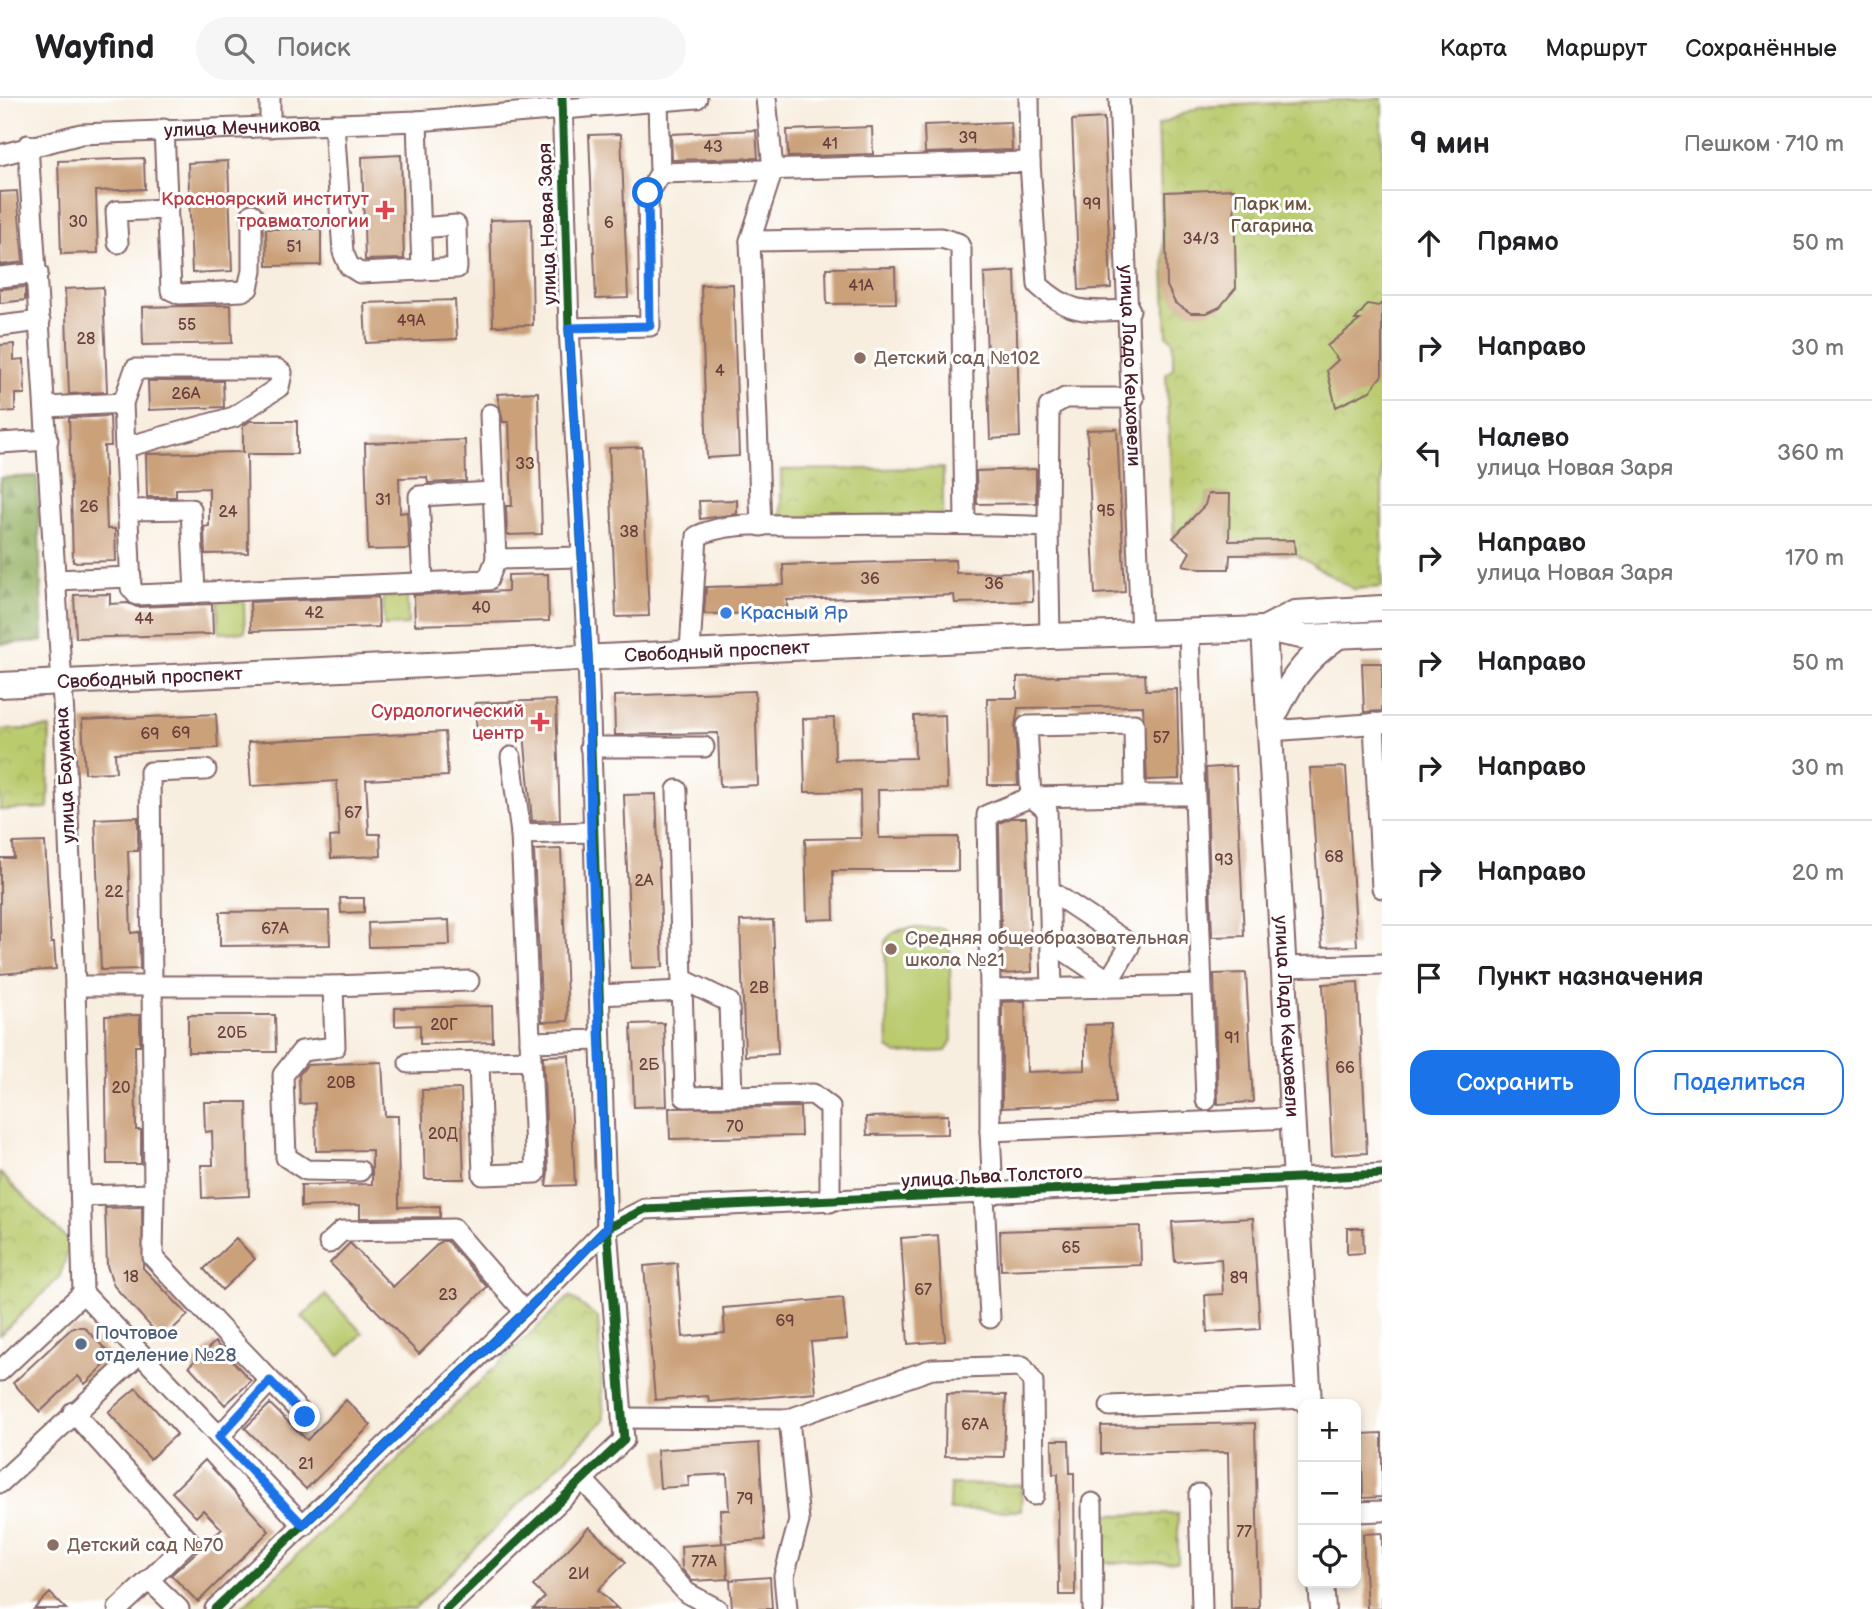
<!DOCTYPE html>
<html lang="ru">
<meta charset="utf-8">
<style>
body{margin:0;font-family:"Balsamiq Sans",sans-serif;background:#f6f6f6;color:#202124}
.controls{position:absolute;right:21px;bottom:21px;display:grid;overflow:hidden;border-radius:14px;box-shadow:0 4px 10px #0003}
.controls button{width:63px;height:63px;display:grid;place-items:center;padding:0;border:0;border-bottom:2px solid #e0e0e0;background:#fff;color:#202124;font:35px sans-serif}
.stop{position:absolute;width:21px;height:21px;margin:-16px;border:5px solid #1a73e8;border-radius:50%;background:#fff}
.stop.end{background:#1a73e8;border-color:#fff;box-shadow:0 2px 7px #0008}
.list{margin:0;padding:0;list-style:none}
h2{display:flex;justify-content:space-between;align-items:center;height:91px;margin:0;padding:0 28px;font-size:30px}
h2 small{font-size:23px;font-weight:400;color:#757577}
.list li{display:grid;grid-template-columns:46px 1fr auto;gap:21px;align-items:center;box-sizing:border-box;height:105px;padding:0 28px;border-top:2px solid #e0e0e0}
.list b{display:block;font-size:26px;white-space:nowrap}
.list p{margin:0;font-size:23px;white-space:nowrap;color:#757577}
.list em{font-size:23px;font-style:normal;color:#757577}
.actions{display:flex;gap:14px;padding:21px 28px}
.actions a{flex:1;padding:16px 0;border:2px solid #1a73e8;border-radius:21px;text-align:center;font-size:24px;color:#1a73e8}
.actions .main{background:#1a73e8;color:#fff}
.icon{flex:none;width:38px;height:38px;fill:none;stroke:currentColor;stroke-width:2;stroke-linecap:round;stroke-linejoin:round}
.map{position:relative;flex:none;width:1382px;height:1511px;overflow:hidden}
header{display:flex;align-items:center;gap:42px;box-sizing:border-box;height:98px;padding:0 35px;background:#fff;border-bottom:2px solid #e0e0e0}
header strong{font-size:33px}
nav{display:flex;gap:38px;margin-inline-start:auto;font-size:24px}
.search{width:490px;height:63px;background:#f6f6f6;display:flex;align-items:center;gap:18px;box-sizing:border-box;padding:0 24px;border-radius:38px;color:#757577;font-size:26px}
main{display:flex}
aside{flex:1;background:#fff}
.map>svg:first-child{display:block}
.grass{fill:#bacb6e;stroke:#82754c;stroke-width:2}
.forest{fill:url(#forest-firs);stroke:#6e6746;stroke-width:2}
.park{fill:url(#park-crowns);stroke:#82754c;stroke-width:2}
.building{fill:#cba17a}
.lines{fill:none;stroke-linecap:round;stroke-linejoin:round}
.minor-casing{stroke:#87676a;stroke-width:23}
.major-casing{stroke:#87676a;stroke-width:28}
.minor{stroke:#fff;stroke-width:19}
.major{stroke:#fff;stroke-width:24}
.cycleway-casing{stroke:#fff;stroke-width:13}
.cycleway{stroke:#1b5e20;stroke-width:9}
.route{stroke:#1a73e8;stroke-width:9}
.health-dot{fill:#e0444e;stroke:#fff;stroke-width:2.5}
.education-dot{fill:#8d6e63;stroke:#fff;stroke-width:2.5}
.shop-dot{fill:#3f7fe0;stroke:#fff;stroke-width:2.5}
.service-dot{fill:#5c6f8a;stroke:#fff;stroke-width:2.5}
.labels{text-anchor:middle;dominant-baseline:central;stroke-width:6;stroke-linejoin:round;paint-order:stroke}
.number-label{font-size:16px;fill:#6a403f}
.street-label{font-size:19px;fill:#4a1f2b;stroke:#fff}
.health-label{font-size:19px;fill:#be3a42;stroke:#fff;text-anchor:end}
.park-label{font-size:19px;fill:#6c533f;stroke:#fff}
.education-label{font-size:19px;fill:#785e54;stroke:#fff;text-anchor:start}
.shop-label{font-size:19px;fill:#366cbe;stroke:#fff;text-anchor:start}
.service-label{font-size:19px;fill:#4e5e75;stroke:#fff;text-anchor:start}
</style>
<header>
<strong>Wayfind</strong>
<div class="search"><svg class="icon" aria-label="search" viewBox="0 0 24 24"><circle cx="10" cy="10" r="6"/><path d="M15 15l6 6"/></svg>Поиск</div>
<nav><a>Карта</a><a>Маршрут</a><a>Сохранённые</a></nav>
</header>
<main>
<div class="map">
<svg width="1382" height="1511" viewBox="0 0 1382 1511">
<defs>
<pattern id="forest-firs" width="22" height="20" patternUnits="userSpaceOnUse" patternTransform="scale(1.75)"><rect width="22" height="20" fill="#93af61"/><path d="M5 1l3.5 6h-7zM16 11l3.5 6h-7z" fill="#7a8e50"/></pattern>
<pattern id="park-crowns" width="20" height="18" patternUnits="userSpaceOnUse" patternTransform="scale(1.75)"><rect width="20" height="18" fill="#bacb6e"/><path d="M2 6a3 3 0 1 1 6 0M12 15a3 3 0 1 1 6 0" fill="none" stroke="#a1ae5f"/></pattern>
</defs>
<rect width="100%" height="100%" fill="#fff"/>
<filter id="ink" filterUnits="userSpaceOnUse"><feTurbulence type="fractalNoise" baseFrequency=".0143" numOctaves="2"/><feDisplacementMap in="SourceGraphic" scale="14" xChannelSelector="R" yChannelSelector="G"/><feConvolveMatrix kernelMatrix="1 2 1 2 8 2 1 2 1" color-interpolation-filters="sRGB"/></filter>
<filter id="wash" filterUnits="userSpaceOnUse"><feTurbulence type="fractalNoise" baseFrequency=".00686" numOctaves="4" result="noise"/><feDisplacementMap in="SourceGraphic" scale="28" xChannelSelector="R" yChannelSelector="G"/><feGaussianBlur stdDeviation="1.57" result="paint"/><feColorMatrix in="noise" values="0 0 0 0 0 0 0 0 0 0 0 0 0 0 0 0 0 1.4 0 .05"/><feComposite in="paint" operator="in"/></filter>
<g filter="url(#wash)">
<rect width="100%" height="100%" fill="#f8eedf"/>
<path class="grass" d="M407,498L408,527L384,528L383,499Z
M244,502L245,534L219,535L218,503Z
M942,830L949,835L952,942L946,953L897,956L888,950L885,844C895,825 922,831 942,830Z
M325,1197L363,1235L340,1258L302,1219Z"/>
<path class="forest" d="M37,378L43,543L0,546V380Z"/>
<path class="park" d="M1382,0V489L1353,491L1295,456L1230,457L1229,396H1208L1205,407L1174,440L1166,276L1173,270V242L1167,238L1158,27L1199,9Z
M943,370V418L781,420V372Z
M50,630L48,710L0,712V632Z
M0,1075L71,1145L59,1180L0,1237Z
M570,1198L598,1220L604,1322L414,1511H240Z
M950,1386L1022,1387L1021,1413L949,1412Z
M1178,1416V1464L1104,1465L1103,1417Z"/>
<g id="blocks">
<path class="building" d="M1104,20L1111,190L1079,192L1072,22Z
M1011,24L1012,52L925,55L924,27Z
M872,29L873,56L788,59L787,32Z
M756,32L758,60L672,62L671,36Z
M621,36L628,200L596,201L589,37Z
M401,57L404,161L365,162L362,59Z
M144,60L145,91L96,93L98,155L61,156L58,63Z
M228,63L232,173L192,175L188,65Z
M1234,91L1236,190L1220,209L1207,215H1191L1175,205L1167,188L1165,94Z
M17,93L23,164L0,167V94Z
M531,121L533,227L493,228L490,122Z
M266,131H321V167L267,168Z
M895,169L896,205L827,206L826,170Z
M1015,173L1020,339L990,341L984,175Z
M733,186L739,358L707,360L701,187Z
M25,189V202L0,205V191Z
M103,189L107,294L69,296L65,191Z
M455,202L457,241L366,245L364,205Z
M1382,205V277L1370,293L1336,309L1327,272L1338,262L1327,248L1360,222H1355L1368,206L1378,208Z
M231,207L232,245L143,247L142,209Z
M14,246V262L24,261L25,296H15V313L0,314V247Z
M148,283H223L224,309L149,312Z
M538,294L542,436L507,437L506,408H512L509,324H503L497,296Z
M110,318L111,348H104L107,431H115L116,463L73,464L69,320Z
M250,323H297V356H247L248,455L205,456L204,429L209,428V390L176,391V399H147L146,356L243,354V328Z
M1117,331L1125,494L1095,496L1087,332Z
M465,342L466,383L428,385L427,379L399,380L400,415L407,414L409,451L368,452L365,345Z
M642,349L649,518L616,519L609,350Z
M1036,371V405L977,406L976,373Z
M1208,396H1230L1229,443L1294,442L1295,456L1230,457L1229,471H1201L1183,467L1190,454L1173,440L1205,407Z
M737,402V416L700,421L699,403Z
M955,462L956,475L1032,474L1033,503L955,505L954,497L787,502V515L704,516L706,489L784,487L783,467Z
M548,476L549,523L415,527L414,497L508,493V477Z
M110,496V506L128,505L137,509L212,506L213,536L76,540L74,497Z
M378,499L379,529L251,533L250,504Z
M1362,565H1382V613L1364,614Z
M1145,576L1146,592L1177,591L1179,681L1147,682L1143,608L1018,610L1015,629L1018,687H988L987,600H1017V579Z
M755,593L758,687L720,689L718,635L615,637L614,598Z
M556,602L560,722L532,723L524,635L477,636L475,605Z
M216,616L218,650L115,655L116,674L85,675L82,622Z
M945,617L947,691L878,692L879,740L958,739V773H833L834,821L807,822L805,741L861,740L860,693L805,694L803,621L834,620L835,662L915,660L914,618Z
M445,634L448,678L366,682L369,736H380L381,758L331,760L330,739L339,738L337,683L251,688L248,644Z
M1236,668L1244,838L1212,839L1206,670Z
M1346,669L1357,848L1322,849L1310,670Z
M656,696L663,869L631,870L624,697Z
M138,719V753H128L131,835L139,834L140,871L101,872L95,721Z
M1011,720H1026L1032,874L1002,876L999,725Z
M45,744L51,845H54L56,871L0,876V760H14L13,745Z
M561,751L568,923L542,924L534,752Z
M340,800H364V814L341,815Z
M329,813L330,847L220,848V814Z
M449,822L450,847L369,849L368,825Z
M773,822L778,956L745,958L740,823Z
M1246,875L1253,1004L1218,1006L1214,876Z
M1358,884L1367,1055L1332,1057L1323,886Z
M1025,903L1027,974L1085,972V927L1111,926L1115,1005L1002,1010V904Z
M492,908L493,944L420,946V927L395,928V910Z
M140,917V948H135L136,1032H141V1066H107L105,918Z
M188,917H275L276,954H188Z
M664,925L667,1008L634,1009L631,926Z
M569,957L575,1087L546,1088L548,1074L543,958Z
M382,964L385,1018H398L399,1109L440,1108V1119L360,1120V1107L301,1109V1087L372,1086V1052L316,1053L315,1005L300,1006L299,977L307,967Z
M461,991L464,1081H425L422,992Z
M204,1004H247L249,1098L202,1100L201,1067H213L212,1033L205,1034Z
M800,1009L801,1038L670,1041L669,1010Z
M948,1017V1036L867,1037L866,1019Z
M142,1109L143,1170L188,1217L162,1241L114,1188L107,1168L105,1110Z
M1253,1120L1260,1231L1207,1234L1205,1197L1223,1196L1221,1161L1175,1164L1172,1124Z
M1140,1128L1141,1167L1001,1172L1000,1133Z
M1347,1130H1363L1364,1155L1347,1156Z
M938,1137L945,1243L908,1246L901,1140Z
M236,1140L255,1161L222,1192L204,1171Z
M441,1143H447L487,1189L419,1256L330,1165L350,1145L393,1189Z
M677,1165L683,1239L725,1235L723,1210L843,1200L847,1241L811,1244L816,1295L709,1304L708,1298L655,1302L644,1168Z
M73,1229H84L113,1259L85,1286L78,1278L40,1314L13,1285Z
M215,1244L251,1283L225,1307L189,1268Z
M136,1290L177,1336L150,1361L108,1314Z
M946,1296L1006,1297L1004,1359L945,1358Z
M346,1302L371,1327L306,1391L245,1330L270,1306L307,1342Z
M1255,1325L1259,1511H1231L1228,1354L1101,1356V1328Z
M1382,1335V1399L1363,1400L1361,1336Z
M1052,1342H1069L1070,1375H1074L1075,1497H1059L1058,1376H1053Z
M759,1345L765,1442L722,1445L720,1412H729L727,1376L688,1378L689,1388L660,1390L657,1352Z
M205,1362L269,1433L198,1504L171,1477L222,1431L203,1412L196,1419L172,1394Z
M589,1429L626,1464L598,1492L618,1511H533L545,1499L533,1488Z
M1382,1435V1511H1367L1363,1436Z
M726,1445L728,1481L692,1483L682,1471L681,1448Z
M770,1479L772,1511H732L730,1482Z
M50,1495L66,1511H34Z"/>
</g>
</g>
<g filter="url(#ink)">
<use href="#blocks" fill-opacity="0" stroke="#87676a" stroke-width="2"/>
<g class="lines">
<defs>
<g id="minor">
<path d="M270,0V29"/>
<path d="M1029,0L1030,64"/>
<path id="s1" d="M1119,0L1141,536"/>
<path d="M334,26L343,154L349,168L360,175L422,172L417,23"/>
<path d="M164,31L171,192L180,196L242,193L248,190L252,173V116"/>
<path id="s2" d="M0,57L81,36L417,23L697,0"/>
<path d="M660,75L1030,64L1038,187C1072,218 1087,213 1130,212"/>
<path d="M421,130L456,127L457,170L422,172"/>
<path d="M750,143L941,140L958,145L961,151L965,425"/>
<path d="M118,145L116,113L168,111"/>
<path d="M0,179L38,175"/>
<path d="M0,228L40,223"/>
<path d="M569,230L650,228L648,95L660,75L658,3"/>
<path d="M47,309L123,305"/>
<path d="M490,316L496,461"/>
<path d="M0,345L48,342"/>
<path d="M126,349L234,319L279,289L282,275L277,271H135L123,305L131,490L137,497L488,482L496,461L580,459"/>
<path d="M129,412L191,411L195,495"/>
<path d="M761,428L750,143L773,71L766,0"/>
<path d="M1048,429L1049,309L1065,300H1134"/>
<path d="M55,482L131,479"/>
<path d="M423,485L419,398L493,394"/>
<path d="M1189,534L1206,1002"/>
<path d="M690,553L697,438C730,422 776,428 813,427C892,426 970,425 1048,429L1050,538"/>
<path d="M1374,625L1382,790"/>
<path d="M1270,633L1382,625"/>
<path d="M590,649H704"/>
<path d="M677,692L685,999L732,998L729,904L682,881"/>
<path d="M521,736L591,734"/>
<path d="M1049,792L1127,844L1129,849L1111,879L1105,880L1051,844"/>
<path d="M1285,869L1382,866"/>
<path d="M1201,887L990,892V1033L1294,1020"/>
<path d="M75,888H333L469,883"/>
<path d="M333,888L335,949L302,953L283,977L286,1059L306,1072L360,1073"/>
<path d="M1052,890L1047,712L1031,699L1027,628L1134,626L1135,697H1193"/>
<path d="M990,892L987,717L1031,699L1135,697"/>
<path d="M599,897L682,893"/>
<path d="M530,944L600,942"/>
<path d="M479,964L483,1077L536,1075L521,736L511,659"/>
<path d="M409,965L531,962"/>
<path d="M732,998L813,996L830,1009V1104"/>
<path d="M990,1033L993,1096"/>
<path d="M154,1096L150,674L206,672"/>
<path d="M984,1097L990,1220"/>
<path d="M81,1098L154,1096L153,1159L305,1319"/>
<path d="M329,1145L342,1133L453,1131L525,1214"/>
<path d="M83,1195L304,1428"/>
<path d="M0,1273L83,1195L75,888L64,619L28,47"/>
<path d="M1110,1308L1308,1300"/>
<path d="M73,1314L189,1443L149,1482L179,1511"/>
<path d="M622,1320L789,1321L932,1271L1022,1268L1033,1284L1034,1397"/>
<path d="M219,1339L270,1283"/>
<path d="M582,1381L687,1495L717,1511"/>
<path d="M0,1385L140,1255"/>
<path d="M1199,1396L1202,1511"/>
<path d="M1092,1405L1093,1511"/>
<path d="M1356,1414L1382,1413"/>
<path d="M118,1511L149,1482"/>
<path d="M215,1511L525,1214L607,1130L645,1111L1382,1076"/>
<path d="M446,1511L624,1342L607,1130L588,559L569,230L562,0"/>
<path d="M787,1511L784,1478L799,1423L789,1321"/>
</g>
<g id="major">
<path id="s3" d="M1264,531L1309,1306"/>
<path d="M1264,531L1295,515L1382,510"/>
<path id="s4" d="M0,587L1050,538L1264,531L1306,539L1382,536"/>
<path d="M1270,626C1289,586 1300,565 1337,539"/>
<path d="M1321,1485L1323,1511"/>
</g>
</defs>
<use href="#minor" class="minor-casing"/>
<use href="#major" class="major-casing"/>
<use href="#minor" class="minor"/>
<use href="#major" class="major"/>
<defs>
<path id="cycleway" d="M215,1511L525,1214L607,1130L645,1111L1382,1076
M446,1511L624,1342L607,1130L588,559L569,230L562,0"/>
</defs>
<use href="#cycleway" class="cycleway-casing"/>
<use href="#cycleway" class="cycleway"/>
</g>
</g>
<g class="lines" filter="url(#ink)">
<path class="route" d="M305,1319L270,1283L219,1339L303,1427L525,1214L607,1130L591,734L588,559L569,230L650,228L648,95"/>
</g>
<g class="health-dot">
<path d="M381.5 101.5h7v7h7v7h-7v7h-7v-7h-7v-7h7z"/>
<path d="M536.5 613.5h7v7h7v7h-7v7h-7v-7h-7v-7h7z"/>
</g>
<g class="education-dot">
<circle cx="860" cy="260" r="7"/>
<circle cx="891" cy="851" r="7"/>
<circle cx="53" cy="1447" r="7"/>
</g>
<circle class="shop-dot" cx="726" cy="515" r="7"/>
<circle class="service-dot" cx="81" cy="1246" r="7"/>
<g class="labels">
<g class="number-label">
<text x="968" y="40">39</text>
<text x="830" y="46">41</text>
<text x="713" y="49">43</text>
<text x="1092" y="106">99</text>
<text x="78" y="124">30</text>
<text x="609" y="125">6</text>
<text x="1201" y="141">34/3</text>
<text x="294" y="149">51</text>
<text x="861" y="188">41А</text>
<text x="411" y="223">49А</text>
<text x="187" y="227">55</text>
<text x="86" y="241">28</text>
<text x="720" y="273">4</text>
<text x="186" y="296">26А</text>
<text x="525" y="366">33</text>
<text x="383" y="402">31</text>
<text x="89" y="409">26</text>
<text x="1106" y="413">95</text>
<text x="228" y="414">24</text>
<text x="629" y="434">38</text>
<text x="870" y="481">36</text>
<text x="994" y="486">36</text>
<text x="481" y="510">40</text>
<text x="314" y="515">42</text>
<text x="144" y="521">44</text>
<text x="181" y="635">69</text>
<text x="150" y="636">69</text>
<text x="1161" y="640">57</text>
<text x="353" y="715">67</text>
<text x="1334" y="759">68</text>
<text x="1224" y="762">93</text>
<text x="644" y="783">2А</text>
<text x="114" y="794">22</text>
<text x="275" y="831">67А</text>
<text x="759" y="890">2В</text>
<text x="444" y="927">20Г</text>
<text x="232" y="935">20Б</text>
<text x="1232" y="940">91</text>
<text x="649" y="967">2Б</text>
<text x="1345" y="970">66</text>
<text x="341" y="985">20В</text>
<text x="121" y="990">20</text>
<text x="735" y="1029">70</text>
<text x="443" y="1036">20Д</text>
<text x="1071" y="1150">65</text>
<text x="131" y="1179">18</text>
<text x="1239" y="1180">89</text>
<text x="923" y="1192">67</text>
<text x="448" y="1197">23</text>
<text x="785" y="1223">69</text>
<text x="975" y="1327">67А</text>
<text x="306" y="1366">21</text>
<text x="745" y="1401">79</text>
<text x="1244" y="1434">77</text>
<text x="704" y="1464">77А</text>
<text x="579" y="1476">2И</text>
</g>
<g class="street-label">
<text stroke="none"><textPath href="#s2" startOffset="245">улица Мечникова</textPath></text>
<text transform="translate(548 126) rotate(-92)">улица Новая Заря</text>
<text stroke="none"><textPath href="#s1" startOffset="268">улица Ладо Кецховели</textPath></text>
<text stroke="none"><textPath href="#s4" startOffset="718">Свободный проспект</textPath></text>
<text stroke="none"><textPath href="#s4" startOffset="150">Свободный проспект</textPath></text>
<text transform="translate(66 677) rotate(-93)">улица Баумана</text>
<text stroke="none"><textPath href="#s3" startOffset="388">улица Ладо Кецховели</textPath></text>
<text transform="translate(992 1079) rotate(-3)">улица Льва Толстого</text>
</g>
<g class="health-label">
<text x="369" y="101">Красноярский институт<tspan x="369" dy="22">травматологии</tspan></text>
<text x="524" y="613">Сурдологический<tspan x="524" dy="22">центр</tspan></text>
</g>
<g class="park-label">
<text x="1272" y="106">Парк им.<tspan x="1272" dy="22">Гагарина</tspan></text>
</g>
<g class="education-label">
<text x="874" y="260">Детский сад №102</text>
<text x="905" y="840">Средняя общеобразовательная<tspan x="905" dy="22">школа №21</tspan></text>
<text x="67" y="1447">Детский сад №70</text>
</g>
<g class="shop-label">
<text x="740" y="515">Красный Яр</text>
</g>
<g class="service-label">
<text x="95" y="1235">Почтовое<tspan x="95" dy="22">отделение №28</tspan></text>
</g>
</g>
</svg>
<div class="controls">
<button>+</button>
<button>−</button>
<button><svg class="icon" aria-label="locate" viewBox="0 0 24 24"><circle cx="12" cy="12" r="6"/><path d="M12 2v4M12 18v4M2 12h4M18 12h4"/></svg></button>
</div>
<div class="stop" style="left:648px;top:95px"></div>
<div class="stop end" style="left:305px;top:1319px"></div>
</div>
<aside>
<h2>9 мин<small>Пешком · 710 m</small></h2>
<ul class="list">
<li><svg class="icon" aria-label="ahead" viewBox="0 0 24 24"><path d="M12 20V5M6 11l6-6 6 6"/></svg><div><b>Прямо</b></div><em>50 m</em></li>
<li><svg class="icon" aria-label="right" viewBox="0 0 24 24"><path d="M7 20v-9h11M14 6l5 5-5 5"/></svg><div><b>Направо</b></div><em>30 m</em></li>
<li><svg class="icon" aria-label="left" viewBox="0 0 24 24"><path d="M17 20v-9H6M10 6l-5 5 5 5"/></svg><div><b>Налево</b><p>улица Новая Заря</p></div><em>360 m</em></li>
<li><svg class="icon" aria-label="right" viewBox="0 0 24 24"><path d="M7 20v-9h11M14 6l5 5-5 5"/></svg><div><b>Направо</b><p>улица Новая Заря</p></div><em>170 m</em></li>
<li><svg class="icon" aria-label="right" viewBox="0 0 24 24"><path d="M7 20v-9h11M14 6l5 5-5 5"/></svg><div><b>Направо</b></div><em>50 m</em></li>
<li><svg class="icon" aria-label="right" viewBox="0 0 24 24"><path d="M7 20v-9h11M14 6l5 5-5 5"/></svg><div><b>Направо</b></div><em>30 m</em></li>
<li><svg class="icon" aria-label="right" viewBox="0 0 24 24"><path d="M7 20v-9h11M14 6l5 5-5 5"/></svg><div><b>Направо</b></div><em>20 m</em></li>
<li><svg class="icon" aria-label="arrive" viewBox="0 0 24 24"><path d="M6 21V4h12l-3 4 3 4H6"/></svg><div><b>Пункт назначения</b></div></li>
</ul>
<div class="actions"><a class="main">Сохранить</a><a>Поделиться</a></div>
</aside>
</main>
